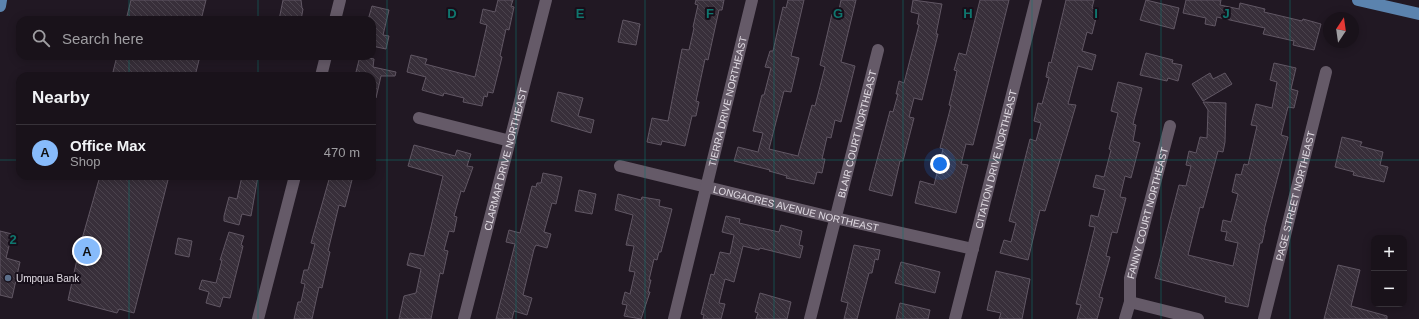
<!DOCTYPE html>
<meta charset="utf-8">
<style>
body{margin:0;font-family:Helvetica,sans-serif;background:#221b23;color:#f1f3f6}
.controls{position:absolute;right:12px;bottom:12px;display:grid;overflow:hidden;border-radius:8px;box-shadow:0 2px 10px #0003}
.controls button{width:36px;height:36px;display:grid;place-items:center;padding:0;border:0;border-bottom:1px solid #373239;background:#19121a;color:#f1f3f6;font:20px sans-serif}
.compass{position:absolute;left:1323px;top:12px;width:36px;height:36px;border-radius:50%;background:#19121a;box-shadow:0 2px 10px #0003;rotate:13deg}
.you{position:absolute;left:940px;top:164px;width:14px;height:14px;margin:-10px;border:3px solid #fff;border-radius:50%;background:#1a73e8;box-shadow:0 0 0 6px #1a73e833}
.badge{display:grid;place-items:center;width:26px;height:26px;border-radius:50%;background:#87bbfb;color:#111;font-size:13px;font-weight:700}
.pin{position:absolute;translate:-50% -50%;border:2px solid #fff;box-shadow:0 1px 4px #0006}
.list{margin:0;padding:0;list-style:none}
h2{display:flex;justify-content:space-between;align-items:center;height:52px;margin:0;padding:0 16px;font-size:17px}
h2 small{font-size:13px;font-weight:400;color:#9f9ea2}
.list li{display:grid;grid-template-columns:26px 1fr auto;gap:12px;align-items:center;box-sizing:border-box;height:56px;padding:0 16px;border-top:1px solid #373239}
.list b{display:block;font-size:15px;white-space:nowrap}
.list p{margin:0;font-size:13px;white-space:nowrap;color:#9f9ea2}
.list em{font-size:13px;font-style:normal;color:#9f9ea2}
.icon{flex:none;width:22px;height:22px;fill:none;stroke:currentColor;stroke-width:2;stroke-linecap:round;stroke-linejoin:round}
.map{position:relative;flex:none;width:1419px;height:319px;overflow:hidden}
.search{position:absolute;background:#19121a;box-shadow:0 2px 10px #0003;left:16px;top:16px;width:360px;height:44px;display:flex;align-items:center;gap:10px;box-sizing:border-box;padding:0 14px;border-radius:12px;color:#9f9ea2;font-size:15px}
.panel{position:absolute;background:#19121a;box-shadow:0 2px 10px #0003;left:16px;top:72px;width:360px;height:108px;border-radius:12px}
.map>svg:first-child{display:block}
.building{fill:url(#building-back-hatch);stroke:#615764}
.lines{fill:none;stroke-linecap:round;stroke-linejoin:round}
.minor{stroke:#655a68;stroke-width:12}
.major{stroke:#5b83ae;stroke-width:12}
.grid{fill:none;stroke:#0f766e;stroke-width:1;stroke-opacity:0.55}
.service-dot{fill:#5c6f8a;stroke:#170f1a;stroke-width:1.5}
.labels{text-anchor:middle;dominant-baseline:central;stroke-width:4;stroke-linejoin:round;paint-order:stroke}
.street-label{font-size:10px;fill:#e1dbe3;stroke:#170f1a}
.poi-label{font-size:10px;fill:#e1dbe3;stroke:#170f1a;text-anchor:start}
.grid-label{font-size:13px;text-anchor:middle;font-weight:bold;fill:#0f766e;stroke:#170f1a;stroke-width:4;stroke-linejoin:round;paint-order:stroke}
</style>
<div class="map">
<svg width="1419" height="319" viewBox="0 0 1419 319">
<defs>
<pattern id="building-back-hatch" width="6" height="6" patternUnits="userSpaceOnUse"><rect width="6" height="6" fill="#382f3a"/><path d="M-1 5l2 2M0 0l6 6M5-1l2 2" fill="none" stroke="#4b434d"/></pattern>
</defs>
<rect width="100%" height="100%" fill="#211823"/>
<path class="building" d="M131,0H206L201,20H126Z
M283,0H301L302,8L303,9L301,20H279Z
M498,0H513L511,6L514,7L509,30L506,29L500,56L502,57L493,93L488,92L487,97L484,96L482,106L463,102L464,98L444,93L443,96L422,90L426,77L407,72L411,55L427,59L425,64L475,77L487,25L480,23L483,9L495,12Z
M696,0H724L722,10H719L708,60L705,59L696,101L699,102L696,116H692L685,146L662,141L661,145L647,142L652,118L668,121L682,49L689,50L694,28L693,27L698,5L695,4Z
M788,0H804L791,56L799,58L791,92L784,91L769,149L798,156L812,105L815,106L825,67L820,65L832,14L838,15L841,0H856L841,62L855,66L841,122L835,120L831,138L827,137L822,159H825L822,173L817,172L814,184L786,178L787,176L769,171L770,170L734,161L738,147L758,152L763,133L753,131L762,95H764L771,68L765,67L770,51H773L783,7L786,8Z
M913,0L942,4L936,34H938L922,100L914,98L909,117L914,118L903,161H900L892,196L869,190L890,111L893,112L898,94H896L899,81L904,83L919,25L917,24L919,14L911,12Z
M980,0H1009L973,145L966,144L961,164L968,165L956,213L915,203L920,181L934,185L943,149L940,148L951,106L949,105L957,71L954,70L959,53L966,55Z
M1066,0H1094L1092,8L1098,10L1092,34L1087,32L1082,51L1096,55L1092,70L1078,66L1068,104L1076,105L1045,211L1040,210L1028,260L1000,253L1004,240L1011,242L1016,223L1009,221L1030,139L1036,141L1041,123L1034,121L1038,103L1042,104L1049,78L1046,77L1049,62L1051,63Z
M1146,0L1179,8L1174,29L1140,20Z
M1186,0H1221L1220,5L1239,9L1240,3L1265,9L1264,12L1302,21L1303,19L1321,24L1314,50L1293,45L1294,41L1263,34L1265,28L1217,17L1215,26L1205,24L1206,18L1183,13Z
M372,6L389,10L383,35L389,36L386,49L372,46V20H368Z
M623,20L640,24L636,45L618,42Z
M1146,53L1173,60L1172,63L1182,65L1178,81L1168,78L1167,81L1140,75Z
M117,56H200L195,76H112Z
M360,56L374,59L373,67L396,72L395,76H381L376,98L372,97V76H355Z
M1274,63L1296,68L1291,89L1298,91L1294,108L1288,107L1281,135L1288,137L1264,230H1265L1262,243H1260L1248,307L1225,302L1226,297L1155,278L1179,185L1186,186L1191,166L1186,165L1189,151L1196,153L1200,137L1207,138L1208,110L1203,102L1226,103L1225,142L1223,152L1218,151L1203,208L1200,207L1188,255L1233,266L1238,243L1225,240L1227,232L1221,231L1223,220L1231,222L1238,194L1232,192L1236,174L1241,175L1244,164L1248,165L1257,126L1251,125L1256,104L1272,108L1277,82L1270,80Z
M1210,73L1213,79L1225,73L1232,84L1203,101L1192,84Z
M1118,82L1142,88L1133,124L1136,125L1133,141L1140,143L1131,178L1125,176L1120,197L1126,198L1117,233L1112,232L1106,256L1110,257L1099,297L1103,298L1097,319H1077L1081,305L1076,304L1095,227L1089,226L1091,215L1098,217L1105,190L1093,187L1096,175L1104,177L1111,150L1109,149L1118,113L1111,111Z
M558,92L583,98L578,116L594,120L591,133L551,121Z
M1342,137L1362,142L1360,146L1383,152L1380,165L1388,167L1384,182L1353,175L1354,172L1335,167Z
M414,145L455,156L457,150L471,154L467,166L473,167L464,192L461,191L454,216L457,217L454,232L449,231L444,250L448,251L443,274L440,273L431,319H399L404,296L416,293L421,269L407,265L410,253L424,256L443,176L408,166Z
M543,173L562,177L556,204L552,203L544,232L551,234L547,248L536,245L534,249L523,295L532,298L527,315L514,311L512,319H496L515,244L506,242L509,230L520,233L532,186L536,187L537,183H541Z
M100,176H169L134,313L119,309L117,313L68,300L80,246Z
M242,176H258L251,216L242,214L239,225L224,221V216L229,197L237,199Z
M330,176H353L345,207L339,205L328,251L330,252L322,288L319,287L312,319H294L298,302H301L305,284L301,283L304,270H308L315,244L311,243Z
M579,190L596,194L592,214L575,211Z
M618,194L641,200L642,197L660,200L659,206L672,209L661,252H659L657,260L654,259L649,280H651L648,292H650L641,319L624,316L627,305L622,304L625,292L630,294L635,272L629,271L634,246L626,245L633,215L615,210Z
M726,216L740,219L739,223L779,232L781,225L802,231L799,245L803,246L800,258L760,248L759,250L743,246L734,282L725,279L719,303L725,304L721,319H703L704,315L701,314L711,274L714,275L720,252L730,254L734,235L722,232Z
M0,231L12,234L6,258L20,262L12,298L0,295Z
M229,232L244,236L241,245L243,246L230,298L223,297L220,307L206,303L209,292L199,289L202,280L216,283L222,260H220Z
M178,238L192,241L189,257L175,254Z
M854,245L880,250L878,260L875,259L872,273H869L857,319H844L848,303L841,301Z
M901,262L940,272L935,293L895,283Z
M1338,265L1360,270L1351,306L1387,316V319H1324Z
M996,271L1030,279L1022,319H999L1001,313L987,310Z
M760,293L791,302L787,319H756L758,313L755,312Z
M900,303L930,310L928,319H896Z"/>
<g class="lines">
<g class="minor">
<path d="M335,20L340,0"/>
<path d="M321,76L326,56"/>
<path d="M419,118L510,141"/>
<path id="s1" d="M620,166L835,218L973,249"/>
<path d="M1130,302L1198,319"/>
<path d="M258,319L295,176"/>
<path id="s2" d="M464,319L546,0"/>
<path id="s3" d="M674,319L752,0"/>
<path id="s4" d="M810,319L878,50"/>
<path id="s5" d="M955,319L1036,0"/>
<path id="s6" d="M1125,319L1130,302V278L1170,126"/>
<path id="s7" d="M1264,319L1326,72"/>
</g>
<path class="major" d="M1358,0L1419,14
M0,6L1,0"/>
</g>
<path class="grid" d="M129,0V20M258,0V20M387,0V319M516,0V319M645,0V319M774,0V319M903,0V319M1032,0V319M1161,0V319M1290,0V319M129,56V76M258,56V76M0,160H20M372,160H1419M129,176V319M258,176V319"/>
<circle class="service-dot" cx="8" cy="278" r="4"/>
<g class="labels">
<g class="street-label">
<text stroke="none"><textPath href="#s3" startOffset="224">TIERRA DRIVE NORTHEAST</textPath></text>
<text stroke="none"><textPath href="#s4" startOffset="191">BLAIR COURT NORTHEAST</textPath></text>
<text stroke="none"><textPath href="#s2" startOffset="165">CLARMAR DRIVE NORTHEAST</textPath></text>
<text stroke="none"><textPath href="#s5" startOffset="165">CITATION DRIVE NORTHEAST</textPath></text>
<text stroke="none"><textPath href="#s7" startOffset="127">PAGE STREET NORTHEAST</textPath></text>
<text stroke="none"><textPath href="#s1" startOffset="181">LONGACRES AVENUE NORTHEAST</textPath></text>
<text stroke="none"><textPath href="#s6" startOffset="109">FANNY COURT NORTHEAST</textPath></text>
</g>
<g class="poi-label">
<text x="16" y="278">Umpqua Bank</text>
</g>
</g>
<g class="grid-label">
<text x="452" y="18">D</text>
<text x="580" y="18">E</text>
<text x="710" y="18">F</text>
<text x="838" y="18">G</text>
<text x="968" y="18">H</text>
<text x="1096" y="18">I</text>
<text x="1226" y="18">J</text>
<text x="13" y="244">2</text>
</g>
</svg>
<div class="controls">
<button>+</button>
<button>−</button>
</div>
<svg class="compass" viewBox="-18 -18 36 36"><path d="M0-13l5 13h-10z" fill="#e53935"/><path d="M0 13l5-13h-10z" fill="#9f9ea2"/></svg>
<div class="you"></div>
<div class="pin badge" style="left:87px;top:251px">A</div>
<div class="search"><svg class="icon" aria-label="search" viewBox="0 0 24 24"><circle cx="10" cy="10" r="6"/><path d="M15 15l6 6"/></svg>Search here</div>
<section class="panel">
<h2>Nearby<small></small></h2>
<ul class="list">
<li><span class="badge">A</span><div><b>Office Max</b><p>Shop</p></div><em>470 m</em></li>
</ul>
</section>
</div>
